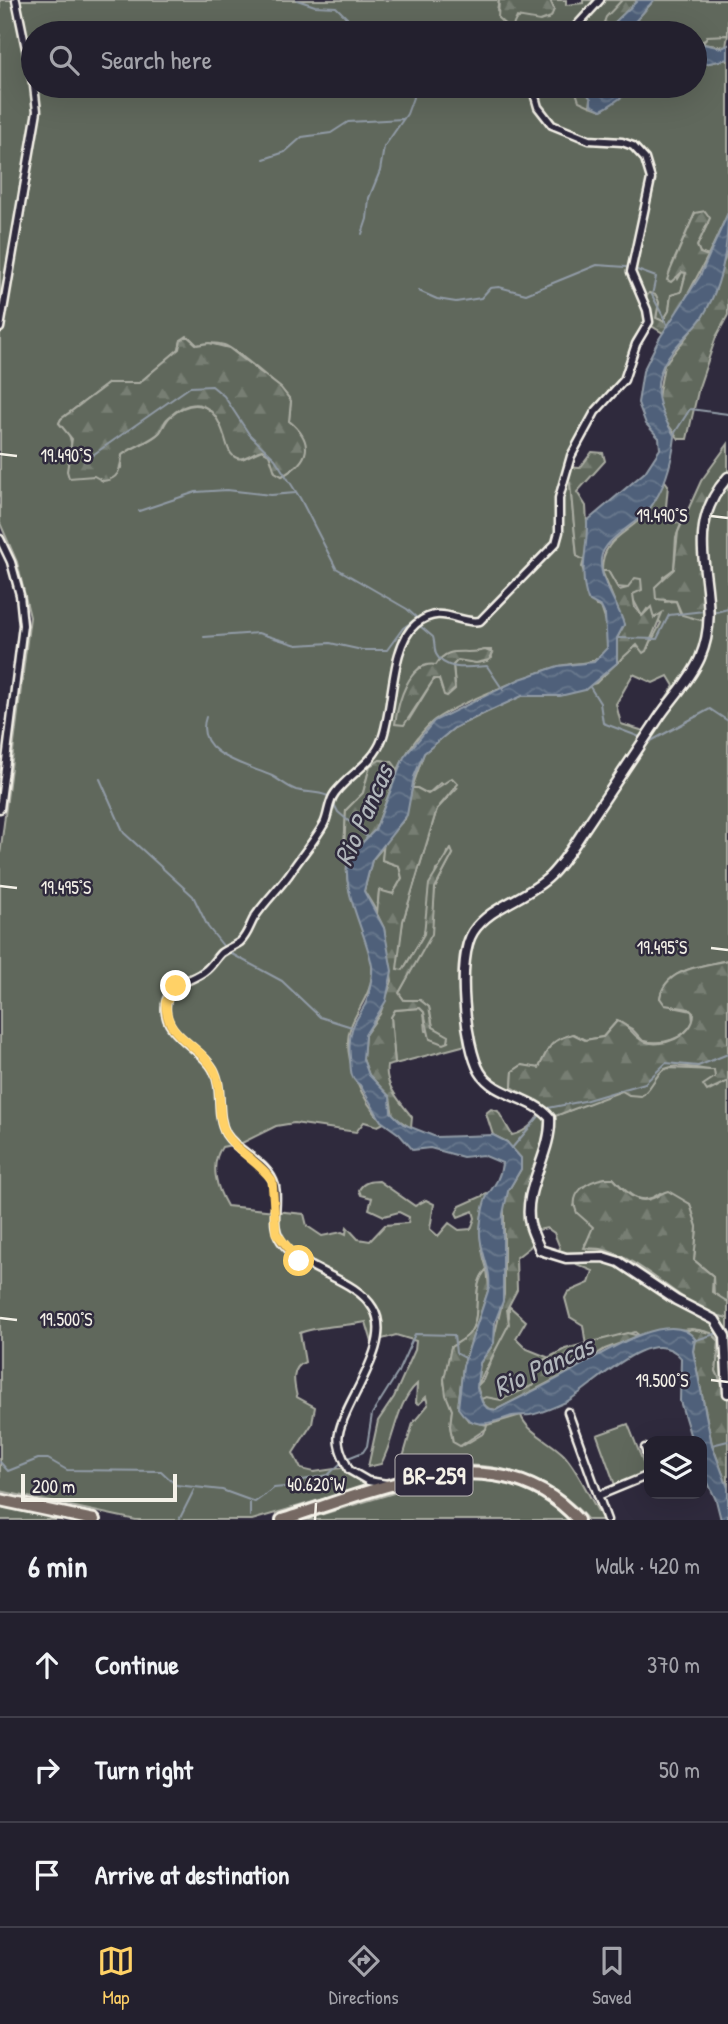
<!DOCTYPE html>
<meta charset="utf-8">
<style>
body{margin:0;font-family:"Patrick Hand",sans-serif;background:#2f2d3a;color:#f1f3f6}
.controls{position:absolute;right:21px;bottom:21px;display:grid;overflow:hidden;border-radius:14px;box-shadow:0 7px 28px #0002}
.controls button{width:63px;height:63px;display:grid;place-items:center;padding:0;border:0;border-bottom:2px solid #403e4a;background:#23202e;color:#f1f3f6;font:35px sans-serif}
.scale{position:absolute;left:21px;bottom:18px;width:156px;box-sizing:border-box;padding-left:7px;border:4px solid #f4f1e8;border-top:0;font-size:19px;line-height:24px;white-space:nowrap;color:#f4f1e8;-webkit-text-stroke:5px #2f2a3d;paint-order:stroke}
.stop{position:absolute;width:21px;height:21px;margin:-16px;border:5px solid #ffd166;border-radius:50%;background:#fff}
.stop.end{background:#ffd166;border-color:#fff;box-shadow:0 2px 7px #0008}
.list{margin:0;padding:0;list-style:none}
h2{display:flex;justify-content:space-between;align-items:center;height:91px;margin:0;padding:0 28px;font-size:30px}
h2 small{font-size:23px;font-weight:400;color:#a3a3aa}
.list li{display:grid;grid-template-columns:46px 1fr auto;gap:21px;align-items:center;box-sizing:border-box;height:105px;padding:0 28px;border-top:2px solid #403e4a}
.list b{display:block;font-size:26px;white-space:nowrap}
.list em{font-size:23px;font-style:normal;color:#a3a3aa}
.icon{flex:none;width:38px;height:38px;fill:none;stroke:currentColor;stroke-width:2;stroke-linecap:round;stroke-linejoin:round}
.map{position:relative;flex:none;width:728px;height:1520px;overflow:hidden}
.search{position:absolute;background:#23202e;box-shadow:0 7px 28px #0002;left:21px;right:21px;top:21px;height:77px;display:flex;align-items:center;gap:18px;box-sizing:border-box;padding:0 24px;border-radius:38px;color:#a3a3aa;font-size:26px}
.sheet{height:406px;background:#23202e}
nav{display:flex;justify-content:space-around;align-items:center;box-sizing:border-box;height:98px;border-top:2px solid #403e4a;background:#23202e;font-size:19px;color:#a3a3aa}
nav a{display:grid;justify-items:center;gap:4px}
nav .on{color:#ffd166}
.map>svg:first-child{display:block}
.green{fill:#60685c;stroke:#aaaca2;stroke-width:2;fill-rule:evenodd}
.forest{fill:url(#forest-firs);stroke:#aaaca2;stroke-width:2}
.water{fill:url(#water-waves);stroke:#919ba6;stroke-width:2}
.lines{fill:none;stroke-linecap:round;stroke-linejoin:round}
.stream{stroke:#919ba6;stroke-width:2}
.street-casing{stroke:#f4f1e8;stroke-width:11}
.secondary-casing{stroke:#f4f1e8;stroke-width:13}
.highway-casing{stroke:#f4f1e8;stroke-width:16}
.street{stroke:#2f2a3d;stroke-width:6}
.secondary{stroke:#2f2a3d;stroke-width:8}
.highway{stroke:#766964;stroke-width:10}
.route{stroke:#ffd166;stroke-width:9}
.ticks{fill:none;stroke:#f4f1e8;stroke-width:2.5}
.labels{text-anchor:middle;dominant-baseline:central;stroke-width:5;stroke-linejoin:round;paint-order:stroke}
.shield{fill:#2f2a3d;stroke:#b9b5b5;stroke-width:2}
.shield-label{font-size:24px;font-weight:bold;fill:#f4f1e8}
.water-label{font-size:28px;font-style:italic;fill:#b2b7bc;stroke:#2f2a3d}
.ticks-label{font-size:18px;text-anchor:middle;fill:#f4f1e8;stroke:#2f2a3d;stroke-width:5;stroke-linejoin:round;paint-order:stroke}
</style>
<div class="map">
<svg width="728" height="1520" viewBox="0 0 728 1520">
<defs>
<pattern id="forest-firs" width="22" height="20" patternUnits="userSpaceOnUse" patternTransform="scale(1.75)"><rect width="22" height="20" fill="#60685c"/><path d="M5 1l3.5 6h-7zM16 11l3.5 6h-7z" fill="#777e73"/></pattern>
<pattern id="water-waves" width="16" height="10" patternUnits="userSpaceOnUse" patternTransform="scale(1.75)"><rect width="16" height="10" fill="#4f617a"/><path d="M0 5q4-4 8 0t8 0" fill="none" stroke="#69788d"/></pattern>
</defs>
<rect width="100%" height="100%" fill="#2f2a3d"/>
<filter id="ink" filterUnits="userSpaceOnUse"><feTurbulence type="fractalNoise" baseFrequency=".0143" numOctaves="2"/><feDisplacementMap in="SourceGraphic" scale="14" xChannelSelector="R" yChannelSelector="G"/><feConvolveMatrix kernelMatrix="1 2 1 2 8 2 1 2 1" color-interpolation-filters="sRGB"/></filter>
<g filter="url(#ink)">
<path class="green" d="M0,0H499L497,10L511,29C515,9 533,21 548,19L554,10L550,0H566V5L583,3V0H622L602,28L590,33H33V86H574V91L590,106L601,110C612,105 617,96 628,91C647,81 674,86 695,86V66L728,59V213L708,256L700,253L697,246L708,223L695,213L672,265L678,279L682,272L686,273L681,292L671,295L669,311L663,321L656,318L659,302L633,340L622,377L595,408L562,475L570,483L577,556L584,560L582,567L596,606L601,607L608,628V648C595,667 579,661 560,666C536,672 449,707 432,722C418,735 405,754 398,770L392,762L380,760L370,766L363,793L346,810L344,852L348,857C340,895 371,929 372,966C373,994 360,1003 351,1026C340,1055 363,1103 384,1123L378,1126L364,1122L356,1132L294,1123L276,1126L242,1143L222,1147C209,1165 217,1189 227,1206L304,1214L307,1226L322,1236L342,1232L346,1234L347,1227L358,1239L370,1241L385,1225L408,1223L409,1217L399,1212L384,1216L369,1209L372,1198L361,1195L359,1190C363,1182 371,1181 379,1181L415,1206L426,1200L434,1204L430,1229L438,1236L449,1223L459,1230L471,1229L475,1218L473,1211L458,1217L456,1213L460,1206L489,1193C477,1217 479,1245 487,1269C469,1287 484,1314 469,1334C465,1339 457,1343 451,1347L444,1383L452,1410L450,1426L453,1442L464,1445L484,1433L487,1425L521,1415C525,1431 552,1442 564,1455C580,1473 590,1499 603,1520H588C548,1471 480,1456 421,1471L412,1463L402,1461L413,1423L428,1405L426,1397L419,1404L416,1403L417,1384C396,1403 395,1439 381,1464L368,1467L378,1421L394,1397L415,1350L416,1341L396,1335L372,1342L366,1322C348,1326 314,1326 300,1333L305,1362C290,1368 294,1384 297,1397L315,1407L312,1424L293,1453L301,1469L314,1472L348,1467L371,1485L252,1520H136L0,1491V855L30,617L17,562L0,523ZM189,337L197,345C206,343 214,342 224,345C235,349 285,390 291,401L289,421C313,440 308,462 282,476L269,454L262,450L242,459C224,431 210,383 171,416C165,421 164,428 159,433C149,443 133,446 122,455L121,468L90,476L72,446L69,434L59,423L61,419L109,383H139L179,349L181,340ZM485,650H491L492,658C481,666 470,661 457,660L453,665L455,684L442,689L439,678L434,679L410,718L406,687L420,667L436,665Z
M654,0H728V35L702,41L703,44L695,48V33H625Z
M728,473V960C703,966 665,968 660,998L673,1007L692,1011L693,1022C683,1040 663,1045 643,1041L632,1029L617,1021L603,1037L585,1040L573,1034C550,1040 548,1048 539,1068L522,1065L513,1071L512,1087L505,1091L482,1074L466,1045L395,1064L391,1017L395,1010L420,1008L424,1012L426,1031L445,1034L433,1027L429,1007L420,1000H404L399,993L431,934L435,888L453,854L448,852L444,865L436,870L424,934L403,970L399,971L396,966L403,921L437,809L457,788L440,783L428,794L417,788H412L424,753L454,728L521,696H550L596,683L633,647L648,648L661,623L647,609L642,616L627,588L616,587L608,571H602C601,537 630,534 648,511C655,502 659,491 665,481L668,485L665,518L681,524L676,537L674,569L663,577L665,602L676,601L680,613L697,619L702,568L697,540L699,524L713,492ZM633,674L653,683L668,676L674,686L644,731L621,724L616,704Z
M384,846L382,860L399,866L402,878L393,894L379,891L377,912L364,891L372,860Z
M668,1068L714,1070L716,1073L711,1090L728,1081V1302L714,1295L713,1276L694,1260L697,1227L690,1204L660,1193C640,1208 627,1193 613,1178L601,1179L582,1187L574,1206L593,1226L592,1235L585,1244L589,1249C635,1245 682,1310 728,1318V1399L716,1371L719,1341C707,1321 660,1332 640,1336L635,1332L586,1346L583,1325L570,1317L565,1298L568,1292L589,1283L593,1271L567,1260L558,1252L560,1248L554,1233L547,1228L533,1231L530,1214L547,1119L622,1090L644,1094L661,1071Z
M509,1306L526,1321L516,1338L527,1349L547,1357L537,1369L534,1385L501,1400L481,1399L477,1386L483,1380L509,1317Z
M628,1424L647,1472L615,1485L597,1435Z
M461,1477C513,1483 533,1485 574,1520H303L424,1484Z
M0,1504L77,1520H0Z"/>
<path class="forest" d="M499,0H550L554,9L551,17L540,21L517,17L511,30L498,18Z
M622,0H638L613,24L609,33H590L602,28L606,17Z
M728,35L726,47L703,44L707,36Z
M574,86H582L591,99L590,106L579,101Z
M705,211L710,218L697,246L700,253L708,256L678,313L663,333L650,325L644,300L649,293L656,295L659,302L656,318L663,321L669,311L671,295L681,292L686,273L682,272L671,282L667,280L670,271L695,213Z
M728,250V315L716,337L699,387L687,439H679L663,418L657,403L664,365L703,316Z
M187,336L197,345L209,343L229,348L281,388L291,401L289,421C315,442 310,461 282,476L275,472L269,454L262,450C254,451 245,461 237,458C228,455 227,443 224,435C214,404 194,393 168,418C163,422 163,428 160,432C150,442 133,446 122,455C120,469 120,479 103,481L94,476L69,478L67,471L72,439L59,423L61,419L109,383H139L179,349L181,340Z
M728,444V473L713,492L699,524L700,560L708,591L704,621L682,615L676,601L656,599L655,587L674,569L678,532L701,481Z
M592,452L603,453L605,461L577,492L586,506L588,541L584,560L577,556L570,483L562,476L565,467L580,468Z
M602,571H608L619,590L627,588L635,578L641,579L642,590L633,594L635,608L642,616L651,607L654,618L662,613L646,651L643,653L637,645L617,663V638L624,625Z
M485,650L493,653L489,660L476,663L458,660L453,665L455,689L447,696L444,695L439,679H434L404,725L395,724C398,703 409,660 436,665C448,644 464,656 485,650Z
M380,760L392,762L398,770L375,830L348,857L344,852L346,810L363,793L370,766Z
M452,778L458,784L437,809L403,921L397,969L403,970L424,934L429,884L451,849L453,854L435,888L432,934L399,993L404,1000H420L429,1007L433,1027L449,1036L448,1042L443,1044L430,1039L424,1012L420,1008L395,1010L391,1017L395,1064L387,1066C384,1085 401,1103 412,1117L411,1128L393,1116L390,1097L369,1075L363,1059L365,1035L380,1014L392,981L384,928L377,914L379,890L393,894L402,878L399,866L382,860L384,841L405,819L412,788H417L428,794Z
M728,960V1081L707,1091L703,1085L715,1077L714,1070C699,1070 669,1060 659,1074C652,1082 650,1090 641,1096L629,1095L622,1091L547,1119L545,1150L531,1194L533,1239L530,1247L516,1258L517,1290L507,1309L509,1324L477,1386L480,1363L492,1346L504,1295V1206L508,1191L521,1169L507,1142L493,1135L486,1113L491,1109L498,1111L512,1135C526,1132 541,1119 541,1105L512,1087L513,1071L522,1065L539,1068C548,1048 550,1040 573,1034L585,1040L603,1037L617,1021C630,1025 632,1036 643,1041C661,1049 694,1036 694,1014L689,1009L665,1005L660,998C665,968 703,966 728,960Z
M605,1178H613C623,1189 635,1206 653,1198C659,1196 662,1192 668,1191L690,1204L697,1227L694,1260L713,1276L712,1292L728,1302V1318C681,1309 648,1260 601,1249C596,1248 590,1249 584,1248L593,1227L577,1213C568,1193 587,1181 605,1178Z
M487,1269L489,1288L463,1366L458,1407L468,1420L487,1425L486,1429L460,1446L453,1442L450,1426L452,1410L446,1395L444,1379L451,1347C457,1343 465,1339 469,1334C484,1314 469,1287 487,1269Z
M691,1329L711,1333L719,1341L716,1371L728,1399V1488L712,1444L693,1351L695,1339L686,1332Z
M627,1333L640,1336L605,1349L569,1372L496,1410C489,1410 483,1406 481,1399L486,1397L501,1400L534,1385L540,1362L565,1349Z"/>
<path class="water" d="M638,0H654L625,33H609L613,24Z
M703,44L722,48L728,45V59L695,66V48Z
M582,86H643C625,91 617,103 601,110L591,105V99Z
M728,213C728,249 722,285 703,316C693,331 678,342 668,357C649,386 659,411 675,437C672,462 665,488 650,508C638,524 603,538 601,559C599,582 619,603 624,625L617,638V663L585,690L560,696H522L476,717L454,728L424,753L414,777L407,815L372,860L364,891L384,928L392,971L386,1001L365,1035L363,1059L369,1075L390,1097L391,1112L403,1124L436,1137L493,1135L507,1142L521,1158V1169L508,1191L503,1214V1301L495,1322L494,1343L480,1363L478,1375L477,1388L482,1402L487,1408L496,1410C520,1397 545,1386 568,1373C593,1359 672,1305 695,1339L693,1351L712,1445L728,1488V1520H721L716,1500L702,1470V1441H692L680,1401L681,1358C652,1321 593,1388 566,1402C554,1407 542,1413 530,1415C523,1416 516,1414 509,1417C487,1424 473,1431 458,1408L463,1366L489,1288C492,1268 478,1249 480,1229C481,1219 482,1205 487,1196C494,1186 501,1177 502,1163L483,1155L463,1157L430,1148L413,1150L399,1134L381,1121L360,1085C349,1078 351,1068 350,1057C346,1016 367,1016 370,987C371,981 373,972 372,966C366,931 341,893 348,857L375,830L404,757L434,721L520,679L558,666L594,662L607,648L605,615L601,607L588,600C578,573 588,549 587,521L645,472L660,449L659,438L646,424L638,403L643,371L659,339L700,276Z"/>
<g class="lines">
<path class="stream" d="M297,0L315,6L336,7L350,21L374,22L398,33
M264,159L285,152L302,137L331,133L348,122L403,119
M362,234L367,219L369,198L380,171L384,147L407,114L415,92L426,86
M637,270L656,277L652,295L668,326
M419,291L437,299L456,302L481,298L490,288L499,287L526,294L597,265L626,267
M674,434L690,409L728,414
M84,461L190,387L212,386L224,396L249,434L275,459L300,498L336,568L407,609L418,619
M139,511L196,492L227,490L271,495L296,493
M716,612L728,609
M420,626L433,637C435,642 434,649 436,654C445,672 471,667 487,666L503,690
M204,637L258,633L297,645L330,643L362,650H387L403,628L416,619
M618,638L657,639L669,615L704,611
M590,687L600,703L603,723L640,737
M206,717C193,754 247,765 272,776C280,780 287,787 296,790C307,793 316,791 328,796
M649,742L710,709L728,721
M100,779L124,833L193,896L208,927L224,947
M334,804L338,812L367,837
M230,953L282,981L320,1017L352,1027
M548,1108L584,1101L645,1083L666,1063L698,1066L728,1054
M512,1148L540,1115
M693,1341L718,1333
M712,1445L728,1441
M348,1458L363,1452L367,1446L372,1414L397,1374L415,1334L454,1335L456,1353L465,1358
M0,1462L8,1471L38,1459H48L67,1470L161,1471L176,1485L222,1490L255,1502L274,1488L294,1486L303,1480L328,1475L341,1463
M250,1516V1503
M180,1518L194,1490"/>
<defs>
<path id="street" d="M16,0L33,83
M570,33L600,0
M0,328L37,111L34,86
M0,539L11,562L20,595L23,625L0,809
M568,1412L607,1520
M645,1448L649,1459
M387,1484L368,1481L349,1470C344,1459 336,1445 339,1433C344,1402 395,1343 373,1308C355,1278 309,1274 284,1245C268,1226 279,1207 275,1186C269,1162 238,1153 226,1134C215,1114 224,1089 213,1069C201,1047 161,1035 166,1004C169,981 193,982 206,970C212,965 216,958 221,953C227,949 234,946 240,942C247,936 250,925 254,918C265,901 281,887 292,870C302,855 315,840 324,824C329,814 328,802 335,793C350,773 373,764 382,739C394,708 390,645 416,624C442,603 458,625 480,621L556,543L559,532V498L571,456L595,412L624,380L636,344L649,322L647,310L631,272L651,179L645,159L633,146L622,142L589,140L552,125L538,107L532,86
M598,1496L649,1475"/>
<path id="secondary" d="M728,477C674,538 728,592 700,658C690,681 671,699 658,719C635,753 613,787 590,821C577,840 566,860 550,876C528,898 490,906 473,932C456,958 465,1046 480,1072C495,1097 532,1096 550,1118C552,1154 522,1189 530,1224C532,1233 537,1241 540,1250L566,1258L603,1257L619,1262L676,1300L715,1320L725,1336L728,1393"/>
<path id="highway" d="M0,1500L94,1520
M282,1520C374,1491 499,1431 578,1520"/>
</defs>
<use href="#street" class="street-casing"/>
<use href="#secondary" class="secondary-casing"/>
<use href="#highway" class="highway-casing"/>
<use href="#street" class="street"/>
<use href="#secondary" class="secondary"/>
<use href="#highway" class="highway"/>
</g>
</g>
<g class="lines" filter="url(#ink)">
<path class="route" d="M176,986L166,1002C164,1038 200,1044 214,1070C224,1090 215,1115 226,1134C237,1152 259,1162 272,1180L276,1233L299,1261"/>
</g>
<path class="ticks" d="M0,454L17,456M711,516L728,518M0,886L17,888M711,948L728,950M0,1318L17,1320M711,1380L728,1382M315,1520L316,1503"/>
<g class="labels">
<rect class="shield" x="395.5" y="1454.5" width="77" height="41" rx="5"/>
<g class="shield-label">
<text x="434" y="1475">BR-259</text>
</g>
<g class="water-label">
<text transform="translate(363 815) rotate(-66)">Rio Pancas</text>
<text transform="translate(543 1366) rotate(-25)">Rio Pancas</text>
</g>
</g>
<g class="ticks-label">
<text x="66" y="462">19.490°S</text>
<text x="662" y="522">19.490°S</text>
<text x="66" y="894">19.495°S</text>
<text x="662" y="954">19.495°S</text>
<text x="66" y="1326">19.500°S</text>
<text x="662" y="1387">19.500°S</text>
<text x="316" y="1491">40.620°W</text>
</g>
</svg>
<div class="controls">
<button><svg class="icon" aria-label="layers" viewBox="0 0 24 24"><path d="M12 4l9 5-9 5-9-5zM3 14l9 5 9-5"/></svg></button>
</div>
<div class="scale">200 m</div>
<div class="stop" style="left:299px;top:1261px"></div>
<div class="stop end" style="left:176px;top:986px"></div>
<div class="search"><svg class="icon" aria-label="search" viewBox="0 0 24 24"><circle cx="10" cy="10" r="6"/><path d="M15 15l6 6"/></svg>Search here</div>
</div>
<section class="sheet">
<h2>6 min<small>Walk · 420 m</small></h2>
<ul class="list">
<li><svg class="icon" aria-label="ahead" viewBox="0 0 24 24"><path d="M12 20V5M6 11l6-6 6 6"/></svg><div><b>Continue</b></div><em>370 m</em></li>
<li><svg class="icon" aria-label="right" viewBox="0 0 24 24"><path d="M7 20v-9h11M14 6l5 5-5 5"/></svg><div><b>Turn right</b></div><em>50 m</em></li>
<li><svg class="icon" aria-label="arrive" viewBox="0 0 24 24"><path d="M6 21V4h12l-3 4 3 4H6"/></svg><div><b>Arrive at destination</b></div></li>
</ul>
</section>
<nav>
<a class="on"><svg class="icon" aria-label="map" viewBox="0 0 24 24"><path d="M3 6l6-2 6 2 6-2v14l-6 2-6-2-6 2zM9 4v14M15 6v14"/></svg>Map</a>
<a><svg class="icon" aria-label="directions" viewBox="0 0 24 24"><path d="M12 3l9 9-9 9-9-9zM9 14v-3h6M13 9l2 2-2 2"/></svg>Directions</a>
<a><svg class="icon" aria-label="saved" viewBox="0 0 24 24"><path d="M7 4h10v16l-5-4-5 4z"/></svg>Saved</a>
</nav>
